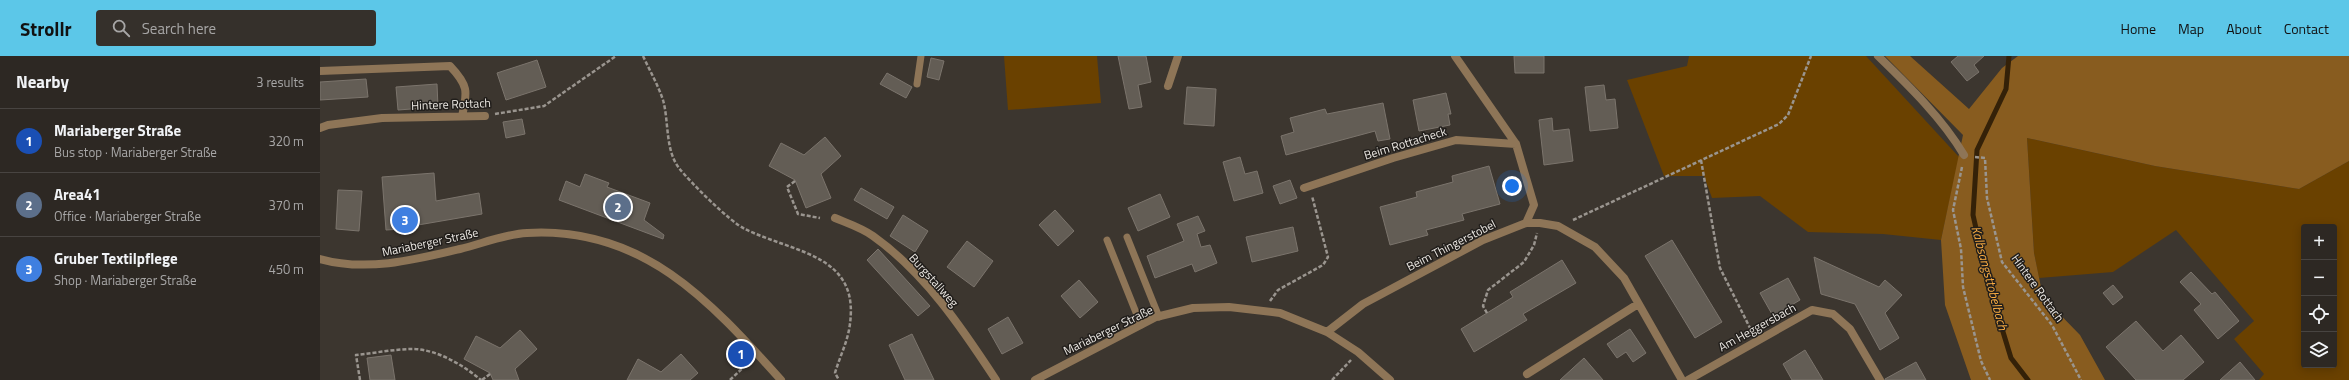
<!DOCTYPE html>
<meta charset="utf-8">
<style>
body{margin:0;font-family:"Titillium Web",sans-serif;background:#35302b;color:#f1f3f6}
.controls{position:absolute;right:12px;bottom:12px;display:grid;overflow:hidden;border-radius:4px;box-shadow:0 2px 10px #0003}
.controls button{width:36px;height:36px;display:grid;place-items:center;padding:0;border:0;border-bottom:1px solid #484441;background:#2d2823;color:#f1f3f6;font:20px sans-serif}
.you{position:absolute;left:1192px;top:130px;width:14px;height:14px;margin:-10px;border:3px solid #fff;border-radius:50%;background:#1a73e8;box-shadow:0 0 0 6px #1a73e833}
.badge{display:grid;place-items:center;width:26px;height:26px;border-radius:50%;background:#5cc7e8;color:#fff;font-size:13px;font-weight:700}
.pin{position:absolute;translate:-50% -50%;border:2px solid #fff;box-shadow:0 1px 4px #0006}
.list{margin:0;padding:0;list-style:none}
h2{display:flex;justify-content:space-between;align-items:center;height:52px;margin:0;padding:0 16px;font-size:17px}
h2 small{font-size:13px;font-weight:400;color:#a7a6a6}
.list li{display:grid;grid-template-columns:26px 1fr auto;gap:12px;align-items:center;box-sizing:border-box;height:64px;padding:0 16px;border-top:1px solid #484441}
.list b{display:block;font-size:15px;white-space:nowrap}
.list p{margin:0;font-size:13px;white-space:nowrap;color:#a7a6a6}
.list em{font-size:13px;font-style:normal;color:#a7a6a6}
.icon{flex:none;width:22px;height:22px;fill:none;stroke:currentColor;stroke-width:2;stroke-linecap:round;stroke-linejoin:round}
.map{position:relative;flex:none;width:2029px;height:324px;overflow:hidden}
header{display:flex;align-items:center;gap:24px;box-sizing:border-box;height:56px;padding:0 20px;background:#5cc7e8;color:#111}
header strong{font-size:19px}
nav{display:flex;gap:22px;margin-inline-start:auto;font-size:14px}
.search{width:280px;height:36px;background:#35302b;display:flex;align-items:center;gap:10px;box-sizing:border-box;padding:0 14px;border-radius:4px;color:#a7a6a6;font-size:15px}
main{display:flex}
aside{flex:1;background:#2d2823}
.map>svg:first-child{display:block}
.green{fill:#6a4100;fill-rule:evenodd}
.forest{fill:#885c1f}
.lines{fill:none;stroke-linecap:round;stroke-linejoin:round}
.stream{stroke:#342108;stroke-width:5}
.building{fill:#635d55;stroke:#7b746c}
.path{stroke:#9a958f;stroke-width:2.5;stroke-dasharray:4 2;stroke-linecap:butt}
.lane{stroke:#8e7557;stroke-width:7}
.street{stroke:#8e7557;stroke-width:8}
.labels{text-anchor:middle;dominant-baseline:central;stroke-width:3;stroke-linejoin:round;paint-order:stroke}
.street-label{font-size:12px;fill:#ece8e3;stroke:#211e1b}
.water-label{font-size:13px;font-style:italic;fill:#fbad42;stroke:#211e1b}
</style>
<header>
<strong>Strollr</strong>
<div class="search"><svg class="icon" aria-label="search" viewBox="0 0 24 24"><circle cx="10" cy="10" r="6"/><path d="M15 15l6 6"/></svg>Search here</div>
<nav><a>Home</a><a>Map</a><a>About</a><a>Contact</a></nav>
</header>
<main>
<aside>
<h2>Nearby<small>3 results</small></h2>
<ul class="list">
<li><span class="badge" style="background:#1a4fb4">1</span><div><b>Mariaberger Straße</b><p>Bus stop · Mariaberger Straße</p></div><em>320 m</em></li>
<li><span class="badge" style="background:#5c6f8a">2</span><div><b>Area41</b><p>Office · Mariaberger Straße</p></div><em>370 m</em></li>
<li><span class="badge" style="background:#3f7fe0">3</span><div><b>Gruber Textilpflege</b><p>Shop · Mariaberger Straße</p></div><em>450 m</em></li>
</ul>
</aside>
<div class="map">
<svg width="2029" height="324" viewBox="0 0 2029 324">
<rect width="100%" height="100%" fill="#3c362f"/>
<path class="green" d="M684,0H777L781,47L688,54Z
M1369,0H1546L1639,101L1621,184L1563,178L1488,176L1440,140L1392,142L1384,120H1344L1307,24L1367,10Z
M1707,82L1835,110L1979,133L2029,105V324H1939L1944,318L1914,283L1934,265L1856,174L1793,216L1719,222L1714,197ZM1984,171H2014V309H1984Z"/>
<path class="forest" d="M1565,0H1590L1649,53L1682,12L1698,0H2029V105L1979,133L1835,110L1707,82L1714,197L1723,241L1760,279L1785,324H1651L1625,249L1621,184L1643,79Z"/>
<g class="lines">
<path class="stream" d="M1689,0L1686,33L1657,94L1653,159L1669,230L1691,302L1708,324"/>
</g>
<path class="building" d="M798,0H826L831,26L818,29L822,51L809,53Z
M1194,0H1224V17H1195Z
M1638,0H1664L1654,9L1659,16L1647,25L1631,6Z
M611,2L624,5L619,24L607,21Z
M217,4L226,31L186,44L177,17Z
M567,17L592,31L586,42L560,28Z
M46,23L48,41L0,44V26Z
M117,28L118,51L78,54L76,31Z
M1284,29L1286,44L1295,43L1298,72L1270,75L1265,31Z
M867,31L896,33L894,70L864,68Z
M1126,37L1131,58H1128L1130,69L1099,75L1093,44Z
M1063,47L1070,83L1058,85L1055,75L966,99L961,80L974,76L970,62L1005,53L1007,58Z
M1232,62L1233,75L1249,73L1253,105L1224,109L1219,64Z
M202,63L205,78L186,82L183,66Z
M505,81L521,100L501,118L511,142L486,152L475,124L449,110L461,87L484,99Z
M920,101L925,118L937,115L943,137L914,145L903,106Z
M1169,110L1180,148L1142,158L1144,164L1106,174L1108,179L1070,189L1060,151L1097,141L1096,136L1133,126L1132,120Z
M114,117L116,145L159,137L162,158L98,169V172L66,174L62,121Z
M265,118L289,127L287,131L330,147L324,164L344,179L343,183L239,144L246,125L260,131Z
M970,124L977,142L960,148L953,130Z
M541,132L574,151L567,163L534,144Z
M18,134L42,135L39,175L16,173Z
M840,138L850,161L818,175L808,152Z
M735,154L754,175L738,190L719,169Z
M583,159L608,175L595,196L570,180Z
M878,160L885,175L877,178L881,191L890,189L897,207L875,216L872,208L835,222L827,200L864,185L857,168Z
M973,171L978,195L932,206L926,181Z
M1352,184L1402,266L1375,282L1325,200Z
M647,185L673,205L654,231L627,211Z
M558,193L610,250L598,260L547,204Z
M1494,201L1559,231L1565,224L1582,239L1565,257L1579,282L1560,294L1535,248L1501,238Z
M1242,204L1256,227L1203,258L1207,264L1154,296L1141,273L1193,241L1190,236Z
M1871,216L1892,238L1895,236L1919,265L1898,283L1874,254L1881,248L1860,226Z
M1468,222L1480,244L1453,260L1440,237Z
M759,224L778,246L760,262L741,240Z
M1793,229L1803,241L1793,249L1783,237Z
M688,261L703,287L682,298L668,273Z
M1816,265L1843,295L1861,279L1884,306L1863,324H1816L1786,291Z
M1310,273L1326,297L1313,306L1306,296L1297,302L1287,288Z
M200,274L217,293L195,313L199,324H173L170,317L144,303L156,280L180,292Z
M592,278L614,324H585L569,289Z
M1485,294L1503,324H1472L1463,308Z
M361,298L378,317L370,324H307L318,303L341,316Z
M71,299L75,324H50L47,302Z
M1264,302L1283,324H1240Z
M1596,306L1606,324H1565V323Z
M1920,306L1935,324H1900Z"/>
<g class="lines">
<path class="path" d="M323,0C330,15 338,29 343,44C349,65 345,94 359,112C370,126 410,166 425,173C476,198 543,198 529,274C526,289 519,303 515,317L519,324
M175,58L224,50L296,0
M1655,101L1665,102L1667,142L1682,206L1732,269L1761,324
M1381,104L1400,212L1432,276
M1642,111L1633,154L1641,193L1643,231L1661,305L1670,324
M475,125L467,131L478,158L500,162
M1253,164L1459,68L1468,59L1491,0
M950,245L958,234L1003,209L1008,201L992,140
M1167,257L1163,250L1168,234L1204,206L1214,189L1217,177
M40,324L36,299C55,297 75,293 94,293C118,294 143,309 161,324
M162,324L170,318
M410,324L430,305
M1012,324L1031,304"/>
<path class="lane" d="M597,28L601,0
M807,181L839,261
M787,184L821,269"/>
<path class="street" d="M1135,0L1196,88L1214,149L1206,167
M1558,0C1589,30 1622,62 1644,99
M0,15L130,10C148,29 148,35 142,60
M848,30L858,0
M0,72L8,69L62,62L165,60
M984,132L1073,102L1136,84L1196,88
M515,162C527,167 542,172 553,180C605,217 642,272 676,324
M0,203C46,216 94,204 140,193C161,188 185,178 207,177C323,170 390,245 461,324
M1007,276L1043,248L1163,184L1206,167H1220L1238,170L1275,191L1304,222L1362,324
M1207,318L1318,248
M715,324L836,261L873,252L909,251L960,257L1007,276L1038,296L1070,324
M1368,324L1492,254L1513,258L1530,273L1560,324"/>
</g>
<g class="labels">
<g class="street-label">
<text transform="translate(131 48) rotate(-2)">Hintere Rottach</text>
<text transform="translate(1085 87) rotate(-17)">Beim Rottacheck</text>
<text transform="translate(110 186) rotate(-12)">Mariaberger Straße</text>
<text transform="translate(1131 189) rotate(-27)">Beim Thingerstobel</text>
<text transform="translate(614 224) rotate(48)">Burgstallweg</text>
<text transform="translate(1718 232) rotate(54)">Hintere Rottach</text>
<text transform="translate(1437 271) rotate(-29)">Am Heggersbach</text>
<text transform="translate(788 274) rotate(-26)">Mariaberger Straße</text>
</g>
<g class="water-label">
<text transform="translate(1670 222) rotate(75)">Kalbsangsttobelbach</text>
</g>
</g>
</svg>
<div class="controls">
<button>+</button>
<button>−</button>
<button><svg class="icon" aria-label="locate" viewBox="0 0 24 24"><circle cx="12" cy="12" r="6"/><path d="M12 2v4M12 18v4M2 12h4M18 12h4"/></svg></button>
<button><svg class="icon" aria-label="layers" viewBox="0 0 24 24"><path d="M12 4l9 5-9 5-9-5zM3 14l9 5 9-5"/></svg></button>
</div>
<div class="you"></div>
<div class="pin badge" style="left:421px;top:298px;background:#1a4fb4">1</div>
<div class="pin badge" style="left:298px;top:151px;background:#5c6f8a">2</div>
<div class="pin badge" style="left:85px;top:164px;background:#3f7fe0">3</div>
</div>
</main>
